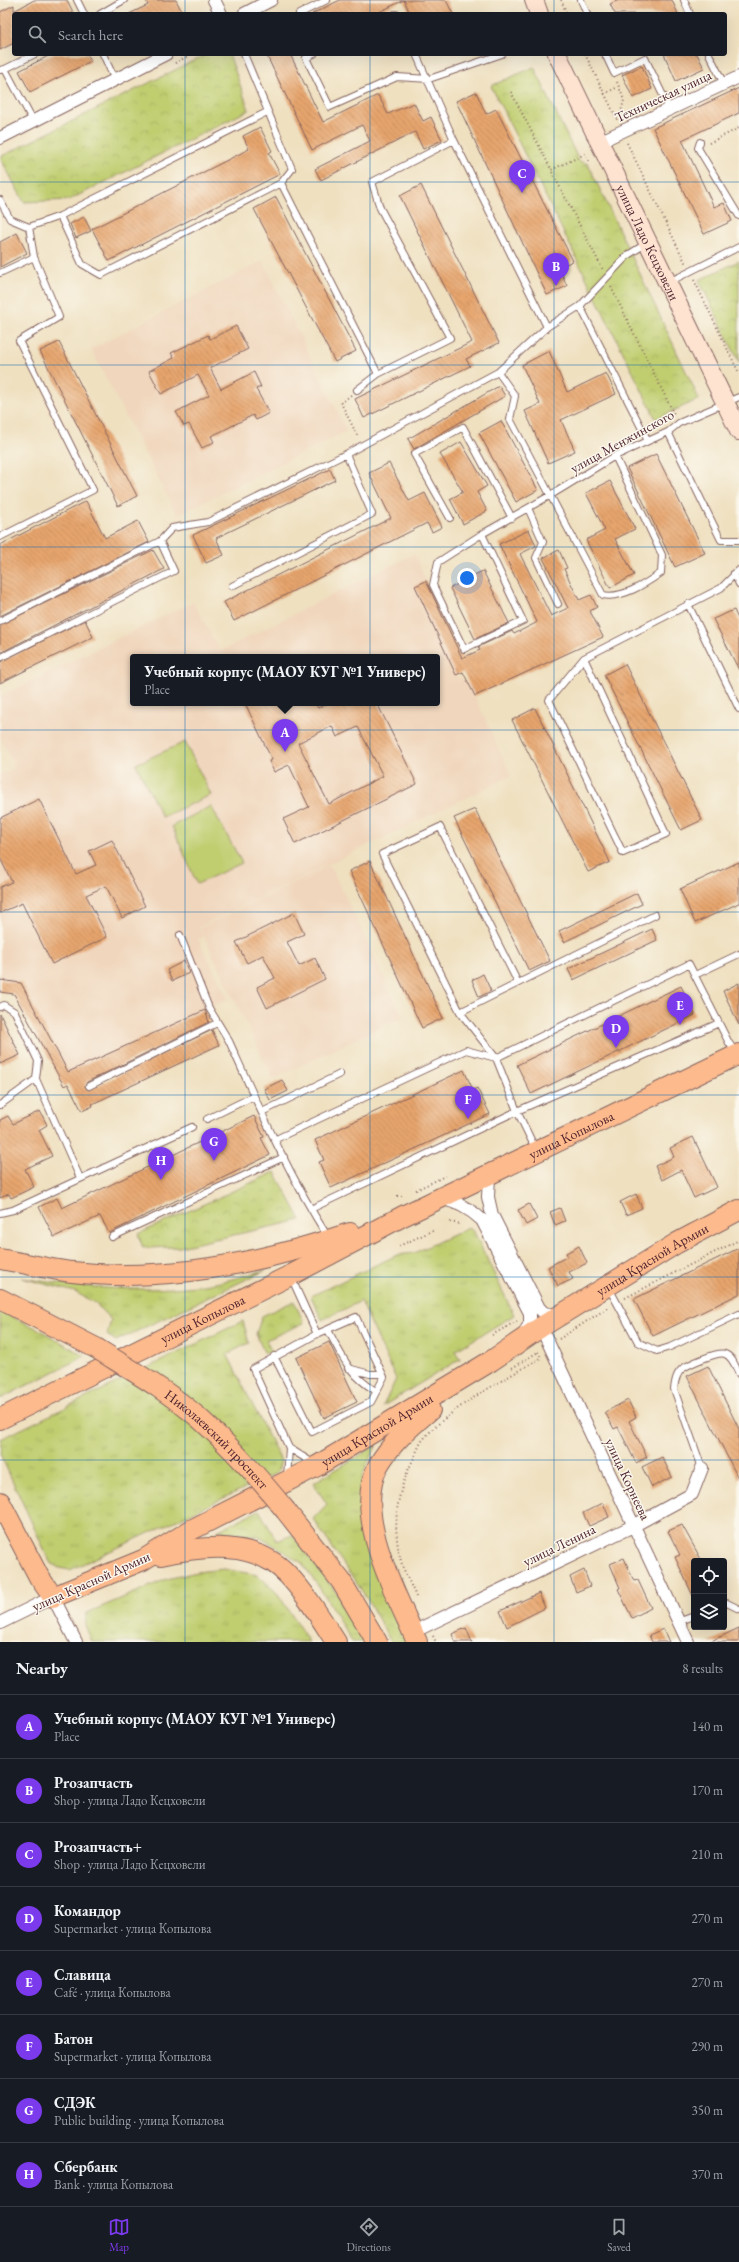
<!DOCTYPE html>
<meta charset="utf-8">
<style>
body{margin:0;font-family:"EB Garamond",serif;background:#242831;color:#f1f3f6}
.controls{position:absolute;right:12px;bottom:12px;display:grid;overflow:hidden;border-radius:4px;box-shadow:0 4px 16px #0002}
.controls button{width:36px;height:36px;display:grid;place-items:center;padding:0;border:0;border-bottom:1px solid #363941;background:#171b24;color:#f1f3f6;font:20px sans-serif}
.you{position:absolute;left:467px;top:578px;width:14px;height:14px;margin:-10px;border:3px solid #fff;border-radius:50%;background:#1a73e8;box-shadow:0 0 0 6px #1a73e833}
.badge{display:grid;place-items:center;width:26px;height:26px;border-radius:50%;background:#7c3aed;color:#fff;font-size:13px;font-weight:700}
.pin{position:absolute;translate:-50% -33px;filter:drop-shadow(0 1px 2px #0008)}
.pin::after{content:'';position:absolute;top:21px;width:14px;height:12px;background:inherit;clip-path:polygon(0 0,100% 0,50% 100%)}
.popup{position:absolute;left:130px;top:654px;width:310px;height:52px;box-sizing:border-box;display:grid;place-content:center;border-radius:4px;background:#171b24;filter:drop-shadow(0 1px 3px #0005);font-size:13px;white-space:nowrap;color:#9ea1a6}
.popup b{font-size:15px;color:#f1f3f6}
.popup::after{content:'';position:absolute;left:50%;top:100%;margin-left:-8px;border:8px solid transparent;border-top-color:#171b24}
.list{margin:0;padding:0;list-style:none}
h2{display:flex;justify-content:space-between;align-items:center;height:52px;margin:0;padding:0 16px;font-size:17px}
h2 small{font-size:13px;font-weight:400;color:#9ea1a6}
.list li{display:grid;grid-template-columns:26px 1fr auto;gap:12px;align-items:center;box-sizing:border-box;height:64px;padding:0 16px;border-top:1px solid #363941}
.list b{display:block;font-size:15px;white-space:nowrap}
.list p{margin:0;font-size:13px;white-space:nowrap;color:#9ea1a6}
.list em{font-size:13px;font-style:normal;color:#9ea1a6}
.icon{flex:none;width:22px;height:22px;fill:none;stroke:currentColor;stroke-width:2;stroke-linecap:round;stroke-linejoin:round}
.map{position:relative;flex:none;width:739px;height:1642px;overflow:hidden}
.search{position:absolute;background:#171b24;box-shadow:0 4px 16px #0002;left:12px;right:12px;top:12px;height:44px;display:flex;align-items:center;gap:10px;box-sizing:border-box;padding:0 14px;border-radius:4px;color:#9ea1a6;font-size:15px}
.sheet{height:564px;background:#171b24}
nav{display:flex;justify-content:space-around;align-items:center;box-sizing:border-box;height:56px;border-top:1px solid #363941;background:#171b24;font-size:11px;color:#9ea1a6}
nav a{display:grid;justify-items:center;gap:2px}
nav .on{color:#7c3aed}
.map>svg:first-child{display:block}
.built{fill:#f0d6bc;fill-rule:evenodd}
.grass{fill:url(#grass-tufts);stroke:#85764e}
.park{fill:url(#park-crowns);stroke:#85764e}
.pitch{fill:#c0ce70;stroke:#85764e}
.building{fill:url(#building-back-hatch);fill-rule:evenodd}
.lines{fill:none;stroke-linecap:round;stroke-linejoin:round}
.lane-casing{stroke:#84635f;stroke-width:8}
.street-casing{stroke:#84635f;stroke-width:14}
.secondary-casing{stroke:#84635f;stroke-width:20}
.primary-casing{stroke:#84635f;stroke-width:22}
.path{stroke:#84635f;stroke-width:2;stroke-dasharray:1 3;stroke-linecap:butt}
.lane{stroke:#fff;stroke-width:6}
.street{stroke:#fff;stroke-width:12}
.secondary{stroke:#fee3d1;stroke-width:18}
.primary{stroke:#fcba8d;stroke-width:20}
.primary-bridge-casing{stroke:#84635f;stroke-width:22;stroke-linecap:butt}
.primary-bridge{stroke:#fcba8d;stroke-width:20}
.grid{fill:none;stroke:#1f6fb2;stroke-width:1;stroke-opacity:0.55}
.labels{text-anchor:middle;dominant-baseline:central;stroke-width:3;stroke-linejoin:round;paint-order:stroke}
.street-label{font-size:14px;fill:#4a1f2b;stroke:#fbf7ec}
</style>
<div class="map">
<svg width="739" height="1642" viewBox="0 0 739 1642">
<defs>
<pattern id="grass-tufts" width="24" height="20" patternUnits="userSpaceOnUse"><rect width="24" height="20" fill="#c0ce70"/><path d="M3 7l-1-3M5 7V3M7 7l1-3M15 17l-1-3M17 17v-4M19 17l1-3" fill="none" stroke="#a6b061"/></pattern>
<pattern id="park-crowns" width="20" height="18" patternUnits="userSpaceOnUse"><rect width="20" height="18" fill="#c0ce70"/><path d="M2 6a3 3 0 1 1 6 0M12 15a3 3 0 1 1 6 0" fill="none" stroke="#a6b061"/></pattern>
<pattern id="building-back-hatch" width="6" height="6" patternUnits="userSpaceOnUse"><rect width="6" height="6" fill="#e7a56d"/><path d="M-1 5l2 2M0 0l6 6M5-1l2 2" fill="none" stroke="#bd865a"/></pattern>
</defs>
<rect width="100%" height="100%" fill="#fbf7ec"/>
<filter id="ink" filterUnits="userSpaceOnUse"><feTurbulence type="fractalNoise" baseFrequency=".025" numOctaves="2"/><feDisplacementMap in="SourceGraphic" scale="8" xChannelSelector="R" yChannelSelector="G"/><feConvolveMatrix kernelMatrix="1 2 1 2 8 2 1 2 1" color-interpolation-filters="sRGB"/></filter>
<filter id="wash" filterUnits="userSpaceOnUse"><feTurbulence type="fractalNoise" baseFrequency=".012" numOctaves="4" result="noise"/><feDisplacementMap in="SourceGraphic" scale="16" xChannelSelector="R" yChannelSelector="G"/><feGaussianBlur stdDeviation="0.9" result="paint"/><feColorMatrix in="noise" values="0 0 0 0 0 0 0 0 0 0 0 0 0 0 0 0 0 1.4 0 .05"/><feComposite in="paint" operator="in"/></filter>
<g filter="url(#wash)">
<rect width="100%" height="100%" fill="#efe0c0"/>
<path class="built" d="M263,261L347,431L177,515L91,349Z
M414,554L426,581L456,675L469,684L511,776L199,927L203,937L198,939L228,999L68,1072L21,983L0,980V775L15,768L0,737V696L193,602L220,651ZM133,657H437V703H133Z
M330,865L403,1017L273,1079L200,928Z"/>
<path class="grass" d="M468,1228L474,1232L514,1315L455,1351L460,1359L383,1406L396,1379L361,1301L322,1320L311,1296L397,1255L414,1253Z
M266,1270L116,1341L107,1335L111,1320L95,1303L75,1292L22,1278C82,1288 143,1293 204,1285C225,1282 246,1275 266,1270Z
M294,1301L304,1323L266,1340L272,1353L264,1352L256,1334L262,1316Z
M0,1311L38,1329L85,1356L0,1399Z
M243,1321L249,1343L227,1354L281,1461L277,1473L70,1570L59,1568L50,1562L0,1454L1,1439Z
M377,1445C368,1461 360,1478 359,1496C356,1535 393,1606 410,1642H391L366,1597L313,1519L327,1504L313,1483Z
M259,1510L277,1541L292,1535L339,1596L368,1642H352L325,1596L302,1563L261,1537L217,1531Z
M224,1569L258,1575L278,1594L309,1642H92L85,1625L87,1613L167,1579L197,1572Z"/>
<path class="park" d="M207,54H229L249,110L69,200L24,202L0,157Z
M534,67L579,161L588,164L699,399L656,419L491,86Z
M739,261V362L699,280Z
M275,1172L301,1220L180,1247L143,1248L138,1234Z"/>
<path class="pitch" d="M185,742L211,795L162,817L136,764Z
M211,806L242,863L197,884L172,826Z"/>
<g id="blocks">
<path class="building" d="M34,0H67L74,14H14V43L0,50V12L14,5V11Z
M146,0H176L183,14H129L148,5Z
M340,0H446L453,14H410L404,0L375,14H312Z
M619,0H672L678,14H615L610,4Z
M52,54H87L91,61L30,92L19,71Z
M266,54H290L323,122L378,95L388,114L414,103L423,121L431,117L442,140L423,149L415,132L321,180L315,169L370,141L362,125L312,150Z
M664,54H697L704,68L676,81Z
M642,66L652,89L633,98L622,75Z
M739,88V113L682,140L714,207L724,203L732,221L704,234L653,128Z
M476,92L486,114L496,109L573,261L559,267L567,286L547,295L456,101Z
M260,127L272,151L269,153L280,174L109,261L92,229L249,149L243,136Z
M421,185L499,343L466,359L470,366L364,418L355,399L472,342L400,196Z
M276,197L356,351L335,362L254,209Z
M84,217L91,231L76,238L70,224Z
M17,233L27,253L0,267V242Z
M236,326L248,349L210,368L221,389L254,372L261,387L256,389L269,413L256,420L253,415L222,431L211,436L214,442L202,448L189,424L184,426L176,412L209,395L198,375L161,394L149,371L174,358L171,353L196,341L208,335L210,339Z
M59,342L137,496L118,506L40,351Z
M549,351L567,392L606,373L616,394L561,420L575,451L548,463L525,411L540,404L522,365Z
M499,386L505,396L414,449L408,439Z
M501,421L538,490L516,502L479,433Z
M461,442L487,486L477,492L487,511L463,524L450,499L463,492L440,454Z
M656,454L705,553L675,567L627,468Z
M389,463L409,501L425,493L442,527L432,532L427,523L234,621L224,602L391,518L369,473Z
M330,469L335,480L216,538L224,555L206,563L193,535Z
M610,481L635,529L615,539L634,575L610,588L586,540L605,530L586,493Z
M86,501L105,538L138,521L149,542L0,616V545Z
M529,530L536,546L520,554L551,616L568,608L543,558L559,550L567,568L564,569L579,600L591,595L597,607L590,611L603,637L475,696L463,672L456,675L415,586L426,581L462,658L480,650L478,647L512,631L514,634L534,624L537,622L499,544Z
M153,550L164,569L0,653V625Z
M483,571L509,623L475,639L450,588L460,583L458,579L473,572L474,575Z
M734,610L739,621V670L713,619Z
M85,620L93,637L0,683V662Z
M625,664L702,820L681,830L604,675Z
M245,703H315L318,708L328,703H377L417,784L295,844L283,819L309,807L289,765L274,772L269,761L272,760ZM332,726L337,737L358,727L383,776L329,804L298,743Z
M535,708L610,862L588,872L512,720Z
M39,799L76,874L96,865L89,851L112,840L145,906L122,918L106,886L86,895L107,937L52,964L22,903L0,913V887L12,882L0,858V818Z
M475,809L550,961L529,971L454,818Z
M370,861L443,1018L422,1028L349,871Z
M739,862V903L695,923L680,889Z
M637,893L642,904L564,942L559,931Z
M294,913L304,934L287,942L299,966L315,958L325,979L267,1008L257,987L275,978L263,955L247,963L236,942Z
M652,929L657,940L573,980L568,969Z
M184,961L189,973L172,981L167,970Z
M483,974L491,991L479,997L472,980Z
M0,980L21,983L68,1072L205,1010L209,1022L87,1082L85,1086L88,1090L212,1030L219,1045L92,1104L93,1106L82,1111L68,1084L64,1086L14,994L0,992Z
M739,983V1025L723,991Z
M681,986L695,1015L531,1094L517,1065Z
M0,1014L20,1055L0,1064Z
M464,1070L473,1090L477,1088L490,1114L331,1188L319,1162L324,1160L315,1140Z
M282,1080L288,1091L270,1100L264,1089Z
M40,1111L47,1125L39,1130L52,1156L25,1169L34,1187L11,1198L9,1194L0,1198V1120L8,1116L13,1124Z
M254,1116L264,1137L261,1138L270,1155L109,1233L100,1216L54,1237L39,1207L57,1198L62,1208Z
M693,1137L717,1187L694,1198L681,1170L662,1180L655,1166L674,1157L670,1148Z
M636,1194L642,1208L626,1215L620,1202Z
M529,1204L537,1219L526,1225L518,1210Z
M560,1208L565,1221L555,1225L550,1212Z
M579,1246L587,1263L569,1272L573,1279L558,1286L548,1267L568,1256L566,1253Z
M739,1248V1294L653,1336L634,1299Z
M329,1342L357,1402L324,1418L296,1358Z
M708,1366L739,1429V1480L687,1376Z
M628,1400L636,1417L629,1421L647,1457L636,1463L618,1427L614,1429L605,1412Z
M662,1457L672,1477L652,1487L642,1467Z
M603,1503L609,1517L589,1526L583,1513Z
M682,1525L702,1561H694V1598L675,1557L680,1555L668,1531Z
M624,1558L634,1581L638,1580L651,1608L632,1618L618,1589L620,1588L610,1564Z
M584,1570L590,1586L576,1592L570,1577Z
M539,1593L545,1608L507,1627L500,1611Z
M466,1628L472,1642H455L452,1634Z
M739,1628V1642H709Z
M663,1629L669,1642H652L649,1635Z"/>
</g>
</g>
<g filter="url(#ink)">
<use href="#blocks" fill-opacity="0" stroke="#84635f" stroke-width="1"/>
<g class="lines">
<defs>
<path id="lane" d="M77,0L84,14
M581,0L587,14
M684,0L690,14
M100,14L124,0
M299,14L327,0
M395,14H396
M103,54L115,80
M244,54L292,169L281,183L378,374
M314,54L306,58L330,107L397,77L429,79L502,54
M416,54L454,140L547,327
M605,54L614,73L645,58L670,110
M709,54L724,84
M5,69L33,121
M0,70L5,69L35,54
M700,142L698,148L739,216
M0,200L10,219L29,227L60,216L267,112
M60,216L82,264L101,275L281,183
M0,273L34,257
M669,282L739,247
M580,306L648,441
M498,372L515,396L510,419L603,595C622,599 645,584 661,573L662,555L615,456
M357,390L378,374L450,338L380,208L372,182L454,140
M668,432L721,540H739
M528,508L543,542L536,558L558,604
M450,518L414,454L463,427L512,518
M482,534L438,562L433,585L464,649L523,621L482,534L551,495L615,456L668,432L679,423L739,397
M0,537L93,490L19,341L59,317L34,257L29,227
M734,573L739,584
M232,586L372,514L346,454
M688,604L739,709
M0,621L160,541L172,528L208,522L346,454L498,372L547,327L580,306L628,255L647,243
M0,658L174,571L160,541
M584,658L549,700L623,853L666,834L584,658L721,588L739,570
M180,935L209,1008L229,1041C259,1107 289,1176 328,1237
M695,975L739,954
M518,983L440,827L382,854L460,1012L496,1058L517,1111L536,1150
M0,1007L4,1005L15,1012L38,1061L36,1079L0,1105
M460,1012L655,915
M36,1079L80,1178
M89,1086L217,1023
M262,1112L340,1074
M207,1119L254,1096
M276,1139L466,1050L496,1058L689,964L729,1043L736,1053
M311,1209L517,1111L719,1023
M0,1213L13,1210L192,1127
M112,1237L284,1157
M609,1288L638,1342L657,1351L670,1347L739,1314
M328,1330C342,1356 349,1375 376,1391
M274,1356L312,1432L371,1402L384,1377L356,1317L317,1334
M348,1368L370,1374H382
M289,1448L313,1463
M702,1468L674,1389C675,1382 676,1374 682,1369C689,1364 718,1351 725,1354C733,1357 736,1368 739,1374
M287,1478L289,1448L253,1369L317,1334L291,1277
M724,1604L727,1603L739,1609
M678,1622L694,1616"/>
<path id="street" d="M214,0L221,14
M244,14L271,0
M0,138L166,54
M599,142L739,77
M489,1175L488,1197L492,1215L539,1308L544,1313L559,1316
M441,1198C458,1203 469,1208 482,1220L530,1313V1323L523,1336
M541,1327L688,1642
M0,1623L53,1597L76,1642
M413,1632L633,1526L692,1494L702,1468"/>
<g id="secondary">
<path d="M534,0L539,14"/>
<path id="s1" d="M557,54L739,431"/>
</g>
<g id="primary">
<path d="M0,1259C24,1263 48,1269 72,1272C166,1283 261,1263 350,1233"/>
<path d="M0,1299L96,1348"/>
<path id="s2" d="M0,1419L291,1275L403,1216L739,1054"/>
<path id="s3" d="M0,1502L39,1577L53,1597L143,1560L191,1530L317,1466L491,1361L541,1327L677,1243L739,1210"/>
<path d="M286,1511L341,1581L377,1642"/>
<path d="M161,1555C202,1546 255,1539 288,1575C307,1595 321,1619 336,1642"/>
<path d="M417,1642C397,1595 352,1516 378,1466C390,1444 411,1426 430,1410"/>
</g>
</defs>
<use href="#lane" class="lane-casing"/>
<use href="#street" class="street-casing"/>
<use href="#secondary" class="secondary-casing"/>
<use href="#primary" class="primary-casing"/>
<path class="path" d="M561,0L567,14
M585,54L618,121
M175,63L192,54
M617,82L624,100L620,116
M511,92L551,169
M604,94L618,87
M627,143L686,264
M709,143L739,128
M589,161L585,154L551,170L603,270
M694,280L739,373
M611,287L675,416
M351,395L341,403L358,437
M416,1190L445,1176
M397,1196H402
M450,1222L461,1224
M399,1246L434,1230
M625,1298L739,1240
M492,1335L517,1321
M559,1339L609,1307
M512,1368L538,1352
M416,1597C411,1584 403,1571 400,1557C392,1523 397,1491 413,1460C416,1454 418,1447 422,1441C448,1408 505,1379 541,1358L538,1352
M433,1636L436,1642"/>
<use href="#lane" class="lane"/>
<use href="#street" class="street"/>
<use href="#secondary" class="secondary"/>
<use href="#primary" class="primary"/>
<defs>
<g id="primary-bridge">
<path id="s4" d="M96,1348C131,1370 168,1391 199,1418C229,1445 261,1480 286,1511"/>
</g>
</defs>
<use href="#primary-bridge" class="primary-bridge-casing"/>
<use href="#primary-bridge" class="primary-bridge"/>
</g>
</g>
<path class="grid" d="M185,0V14M370,0V14M554,0V14M185,54V1642M370,54V1642M554,54V1642M0,182H739M0,365H739M0,547H739M0,730H739M0,912H739M0,1095H739M0,1277H739M0,1460H739"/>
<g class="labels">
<g class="street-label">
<text transform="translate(663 96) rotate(-25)">Техническая улица</text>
<text stroke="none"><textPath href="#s1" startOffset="209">улица Ладо Кецховели</textPath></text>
<text transform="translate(622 441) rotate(-29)">улица Менжинского</text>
<text stroke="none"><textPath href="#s2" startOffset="638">улица Копылова</textPath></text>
<text stroke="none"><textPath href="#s3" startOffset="798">улица Красной Армии</textPath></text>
<text stroke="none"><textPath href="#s2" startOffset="226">улица Копылова</textPath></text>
<text stroke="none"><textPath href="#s3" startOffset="474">улица Красной Армии</textPath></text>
<text stroke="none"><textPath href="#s4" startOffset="152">Николаевский проспект</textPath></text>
<text transform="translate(628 1479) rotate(65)">улица Корнеева</text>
<text transform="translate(559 1545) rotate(-26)">улица Ленина</text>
<text transform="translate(91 1581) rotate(-24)">улица Красной Армии</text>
</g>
</g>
</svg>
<div class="controls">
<button><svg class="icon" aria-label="locate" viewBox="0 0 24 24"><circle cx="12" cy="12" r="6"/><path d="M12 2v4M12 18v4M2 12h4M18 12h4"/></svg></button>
<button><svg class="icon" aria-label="layers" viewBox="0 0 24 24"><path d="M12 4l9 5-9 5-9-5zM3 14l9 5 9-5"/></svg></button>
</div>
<div class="you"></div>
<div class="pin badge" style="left:285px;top:752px">A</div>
<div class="popup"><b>Учебный корпус (МАОУ КУГ №1 Универс)</b>Place</div>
<div class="pin badge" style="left:556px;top:286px">B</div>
<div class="pin badge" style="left:522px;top:193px">C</div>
<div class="pin badge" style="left:616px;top:1048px">D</div>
<div class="pin badge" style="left:680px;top:1025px">E</div>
<div class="pin badge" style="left:468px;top:1119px">F</div>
<div class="pin badge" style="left:214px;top:1161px">G</div>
<div class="pin badge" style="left:161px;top:1180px">H</div>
<div class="search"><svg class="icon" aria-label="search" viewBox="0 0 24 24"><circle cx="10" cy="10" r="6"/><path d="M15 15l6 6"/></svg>Search here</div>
</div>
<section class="sheet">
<h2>Nearby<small>8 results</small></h2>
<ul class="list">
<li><span class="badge">A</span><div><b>Учебный корпус (МАОУ КУГ №1 Универс)</b><p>Place</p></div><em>140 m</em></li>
<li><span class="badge">B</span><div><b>Proзапчасть</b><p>Shop · улица Ладо Кецховели</p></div><em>170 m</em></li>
<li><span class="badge">C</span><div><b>Proзапчасть+</b><p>Shop · улица Ладо Кецховели</p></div><em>210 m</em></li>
<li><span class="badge">D</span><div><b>Командор</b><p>Supermarket · улица Копылова</p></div><em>270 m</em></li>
<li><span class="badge">E</span><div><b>Славица</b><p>Café · улица Копылова</p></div><em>270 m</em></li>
<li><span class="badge">F</span><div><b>Батон</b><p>Supermarket · улица Копылова</p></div><em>290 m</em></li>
<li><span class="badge">G</span><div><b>СДЭК</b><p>Public building · улица Копылова</p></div><em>350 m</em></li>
<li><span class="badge">H</span><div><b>Сбербанк</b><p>Bank · улица Копылова</p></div><em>370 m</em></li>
</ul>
</section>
<nav>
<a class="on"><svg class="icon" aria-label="map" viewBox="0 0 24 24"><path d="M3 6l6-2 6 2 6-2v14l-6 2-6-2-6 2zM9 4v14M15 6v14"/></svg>Map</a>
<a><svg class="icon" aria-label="directions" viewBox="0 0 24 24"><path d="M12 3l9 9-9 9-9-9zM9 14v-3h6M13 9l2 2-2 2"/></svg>Directions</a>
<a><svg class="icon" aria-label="saved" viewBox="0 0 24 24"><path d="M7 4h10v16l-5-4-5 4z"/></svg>Saved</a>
</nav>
